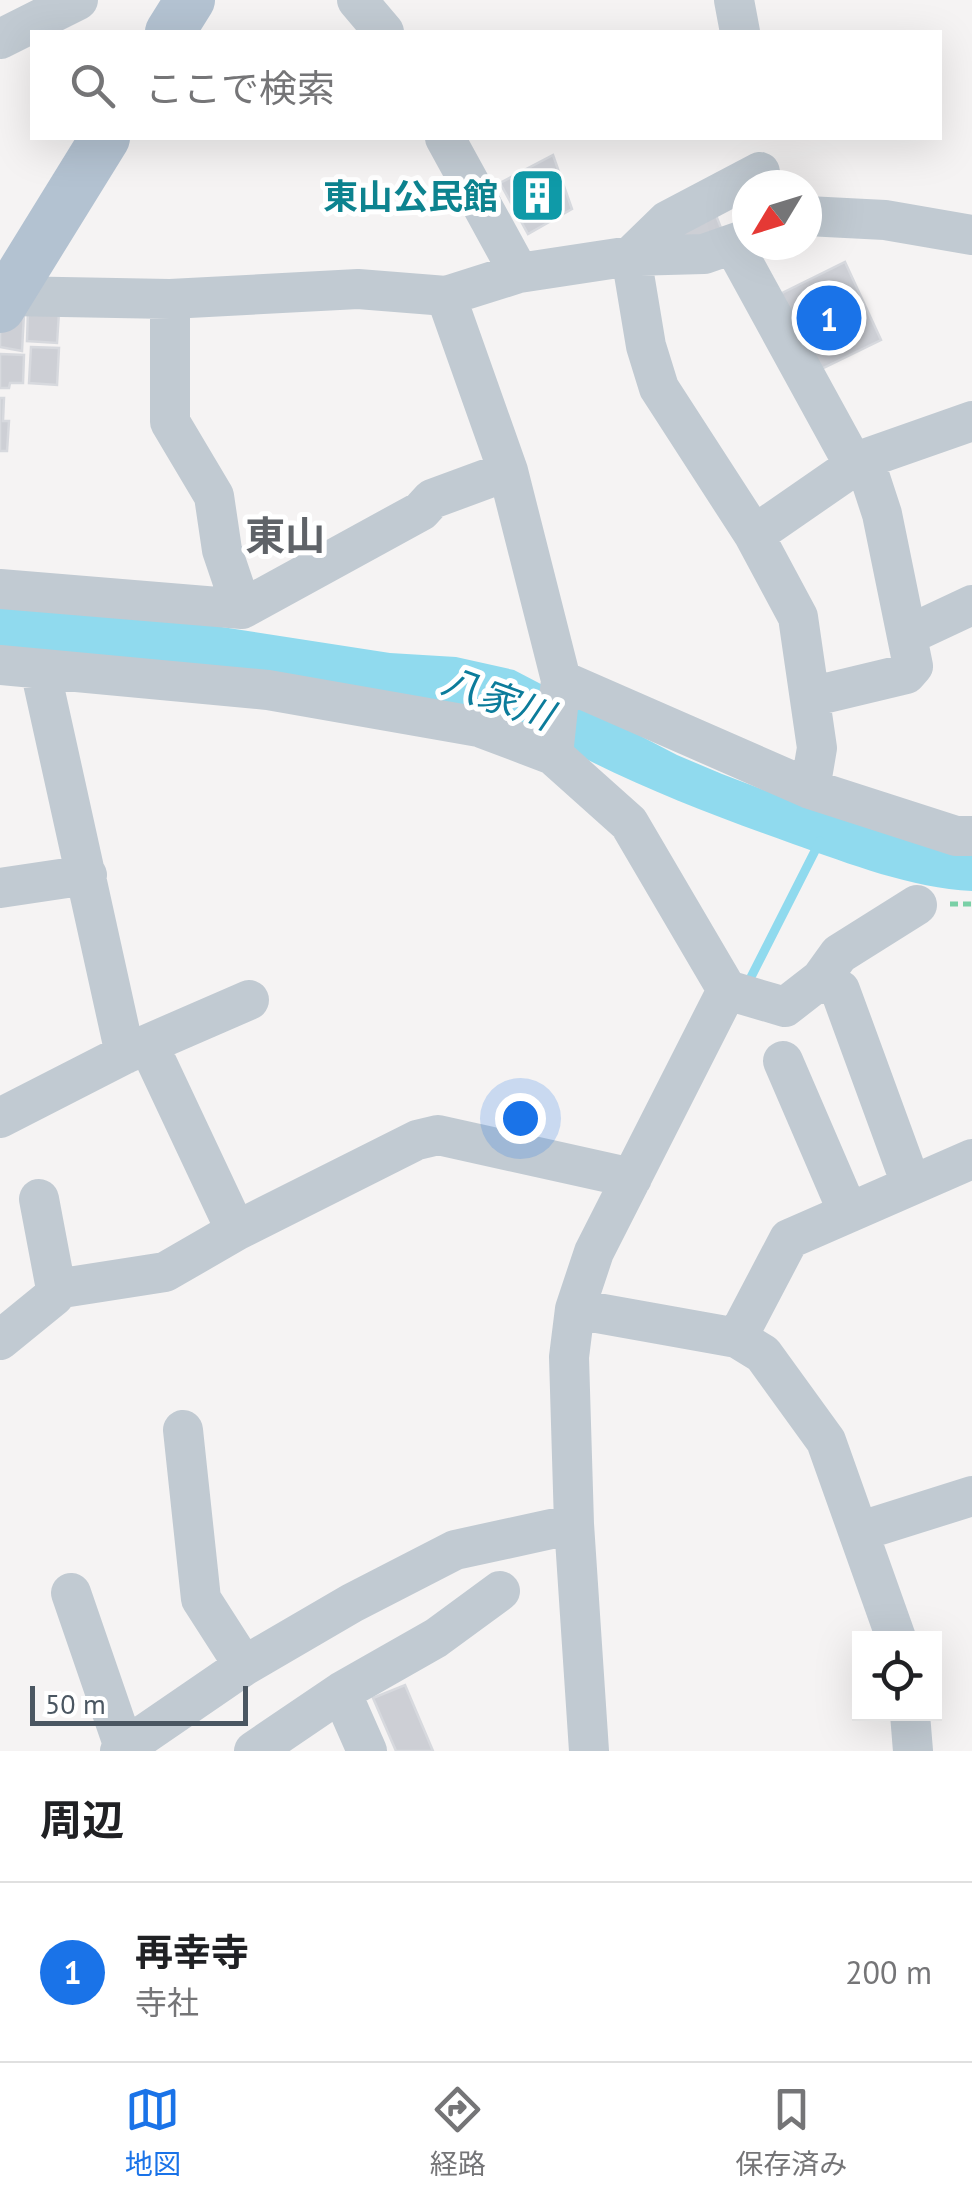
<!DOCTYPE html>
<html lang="ja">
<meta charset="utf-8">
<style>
body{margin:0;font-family:"PT Sans","Noto Sans JP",sans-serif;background:#f6f6f6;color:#202124}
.controls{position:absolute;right:30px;bottom:30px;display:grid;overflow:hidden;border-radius:0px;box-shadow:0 10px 40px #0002}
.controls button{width:90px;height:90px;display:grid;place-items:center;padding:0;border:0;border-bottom:2px solid #e0e0e0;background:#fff;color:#202124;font:50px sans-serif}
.compass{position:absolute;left:732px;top:170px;width:90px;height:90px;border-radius:50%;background:#fff;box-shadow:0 10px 40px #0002;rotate:232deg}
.scale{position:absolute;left:30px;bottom:25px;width:218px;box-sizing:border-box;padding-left:10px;border:5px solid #4a5661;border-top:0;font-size:28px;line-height:35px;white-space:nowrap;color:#4a5661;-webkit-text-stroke:8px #fff;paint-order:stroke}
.you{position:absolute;left:520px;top:1118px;width:35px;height:35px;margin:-25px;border:8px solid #fff;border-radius:50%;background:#1a73e8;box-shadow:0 0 0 15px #1a73e833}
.badge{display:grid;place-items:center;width:65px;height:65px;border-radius:50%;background:#1a73e8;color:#fff;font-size:32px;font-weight:700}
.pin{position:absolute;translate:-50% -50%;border:5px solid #fff;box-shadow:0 2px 10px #0006}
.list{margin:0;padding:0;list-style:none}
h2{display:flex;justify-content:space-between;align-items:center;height:130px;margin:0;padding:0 40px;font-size:42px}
h2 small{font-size:32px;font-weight:400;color:#757577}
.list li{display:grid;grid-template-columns:65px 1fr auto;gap:30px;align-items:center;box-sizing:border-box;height:180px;padding:0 40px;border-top:2px solid #e0e0e0}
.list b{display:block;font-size:38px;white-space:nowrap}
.list p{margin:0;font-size:32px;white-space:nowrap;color:#757577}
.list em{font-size:32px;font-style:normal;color:#757577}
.icon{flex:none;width:55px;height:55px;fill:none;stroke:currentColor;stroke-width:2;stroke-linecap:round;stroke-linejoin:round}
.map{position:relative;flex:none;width:972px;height:1751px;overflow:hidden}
.search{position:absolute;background:#fff;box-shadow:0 10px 40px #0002;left:30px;right:30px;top:30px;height:110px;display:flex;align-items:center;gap:25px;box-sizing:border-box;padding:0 35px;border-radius:0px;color:#757577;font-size:38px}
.sheet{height:310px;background:#fff}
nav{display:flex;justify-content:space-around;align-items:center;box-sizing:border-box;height:140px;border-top:2px solid #e0e0e0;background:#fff;font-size:28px;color:#757577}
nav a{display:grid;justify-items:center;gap:5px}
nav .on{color:#1a73e8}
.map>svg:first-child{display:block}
.water{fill:#90daee}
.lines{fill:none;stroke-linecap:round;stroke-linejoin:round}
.stream{stroke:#90daee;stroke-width:9}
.building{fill:#cdcfd5;stroke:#d7d9de;stroke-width:2.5}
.path{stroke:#7ad0a6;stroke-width:5;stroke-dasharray:8 5;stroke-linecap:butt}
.minor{stroke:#c1cad2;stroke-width:40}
.major{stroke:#b3c2d1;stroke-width:50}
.labels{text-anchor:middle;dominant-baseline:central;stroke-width:10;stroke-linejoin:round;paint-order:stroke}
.culture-label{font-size:35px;font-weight:bold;fill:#0d838f;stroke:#fff;text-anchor:end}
.water-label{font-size:38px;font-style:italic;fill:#0c7c9b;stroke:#fff}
.quarter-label{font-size:40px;font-weight:bold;fill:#5f6368;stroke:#fff}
</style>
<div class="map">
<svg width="972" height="1751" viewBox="0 0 972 1751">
<rect width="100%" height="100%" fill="#f5f3f3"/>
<path class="water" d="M0,606L157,617L390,653L456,657L514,670L677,755L722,774L769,792L972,848V891C911,888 850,864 793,844C720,818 656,794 586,759L0,647Z"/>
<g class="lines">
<path class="stream" d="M749,981L820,841"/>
</g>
<path class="building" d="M553,155L572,209L528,234L500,183Z
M712,205L723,233L686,247L675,220Z
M845,262L881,340L813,373L776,296Z
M28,310L59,312L57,343L27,341Z
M24,313L22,351L0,347V329Z
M31,347L59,348L57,385L29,383Z
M0,354L24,355L23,383H10L9,388H0Z
M0,398H4L3,421H9L7,451H0Z
M405,1685L433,1751H396L373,1698Z"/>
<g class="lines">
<path class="path" d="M950,904H972"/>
<path class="minor" d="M357,0L384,32
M734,0L740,32
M0,39L78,0
M445,138L519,273
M760,172L667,221L631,256L646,346L659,388L754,535L798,617L817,748L810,789
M807,216L885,220L972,235
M734,246L854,465
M8,296L170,299L358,289L446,296L519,273L631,256L704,254L747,239
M446,296L508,471L561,680L553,755
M170,299V422L214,496L222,550L242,609
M754,535L864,459L972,421
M0,589L242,609L421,511L432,499L508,471
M908,635L972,605
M0,665L268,690L479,727L553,755L629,823L727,990L594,1252L575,1309L569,1357L574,1524L589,1751
M40,669L125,1054
M561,680L810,789L956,836H972
M810,697L906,674L913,666L882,514L864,459
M0,888L87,875
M821,979L840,990L911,1184
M727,990L785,1007L821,979L839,954L917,905
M149,1046L236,1231
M783,1061L848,1212
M0,1118L125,1054L249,1000
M56,1289L165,1272L236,1231L417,1140L438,1135L632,1178
M575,1309L737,1338L763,1354L826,1441L896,1638
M737,1338L789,1239L972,1159
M0,1340L54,1296L56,1289L39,1199
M183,1430L201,1599L244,1666
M861,1531L972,1496
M71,1593L125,1750
M341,1692L367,1751
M910,1714L913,1751
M120,1751L244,1666L352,1603L455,1550L574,1524
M254,1751L341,1692L436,1638L500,1591"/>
<path class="major" d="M170,32L190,0
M0,308L105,138"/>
</g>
<defs>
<symbol id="building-square" viewBox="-11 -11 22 22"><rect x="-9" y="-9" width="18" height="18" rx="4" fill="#0f9aa8" stroke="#fff"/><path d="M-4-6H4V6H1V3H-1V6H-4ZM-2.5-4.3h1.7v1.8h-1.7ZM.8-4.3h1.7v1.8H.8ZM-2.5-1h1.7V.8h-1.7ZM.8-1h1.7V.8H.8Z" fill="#fff"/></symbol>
</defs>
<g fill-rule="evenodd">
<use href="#building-square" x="506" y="164" width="63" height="63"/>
</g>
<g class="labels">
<g class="culture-label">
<text x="498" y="196">東山公民館</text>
</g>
<g class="water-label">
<text transform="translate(498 697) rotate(20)">八家川</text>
</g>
<g class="quarter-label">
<text x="285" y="535">東山</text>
</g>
</g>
</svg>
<div class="controls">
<button><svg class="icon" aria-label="locate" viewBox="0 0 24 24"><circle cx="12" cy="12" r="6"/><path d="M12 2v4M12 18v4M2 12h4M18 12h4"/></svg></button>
</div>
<svg class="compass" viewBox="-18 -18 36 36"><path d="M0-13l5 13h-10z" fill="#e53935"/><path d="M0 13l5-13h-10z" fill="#757577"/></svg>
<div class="scale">50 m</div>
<div class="you"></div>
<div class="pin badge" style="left:829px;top:318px">1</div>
<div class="search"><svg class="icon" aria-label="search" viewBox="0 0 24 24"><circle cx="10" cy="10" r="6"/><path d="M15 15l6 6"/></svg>ここで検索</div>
</div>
<section class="sheet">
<h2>周辺<small></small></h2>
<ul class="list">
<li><span class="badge">1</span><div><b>再幸寺</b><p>寺社</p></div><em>200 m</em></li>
</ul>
</section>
<nav>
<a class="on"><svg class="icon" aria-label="map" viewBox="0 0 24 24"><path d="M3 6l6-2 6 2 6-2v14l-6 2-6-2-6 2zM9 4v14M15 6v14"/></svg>地図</a>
<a><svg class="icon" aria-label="directions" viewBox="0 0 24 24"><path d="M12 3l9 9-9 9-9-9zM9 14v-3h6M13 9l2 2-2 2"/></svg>経路</a>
<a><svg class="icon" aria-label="saved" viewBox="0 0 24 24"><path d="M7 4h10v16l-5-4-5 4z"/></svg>保存済み</a>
</nav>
